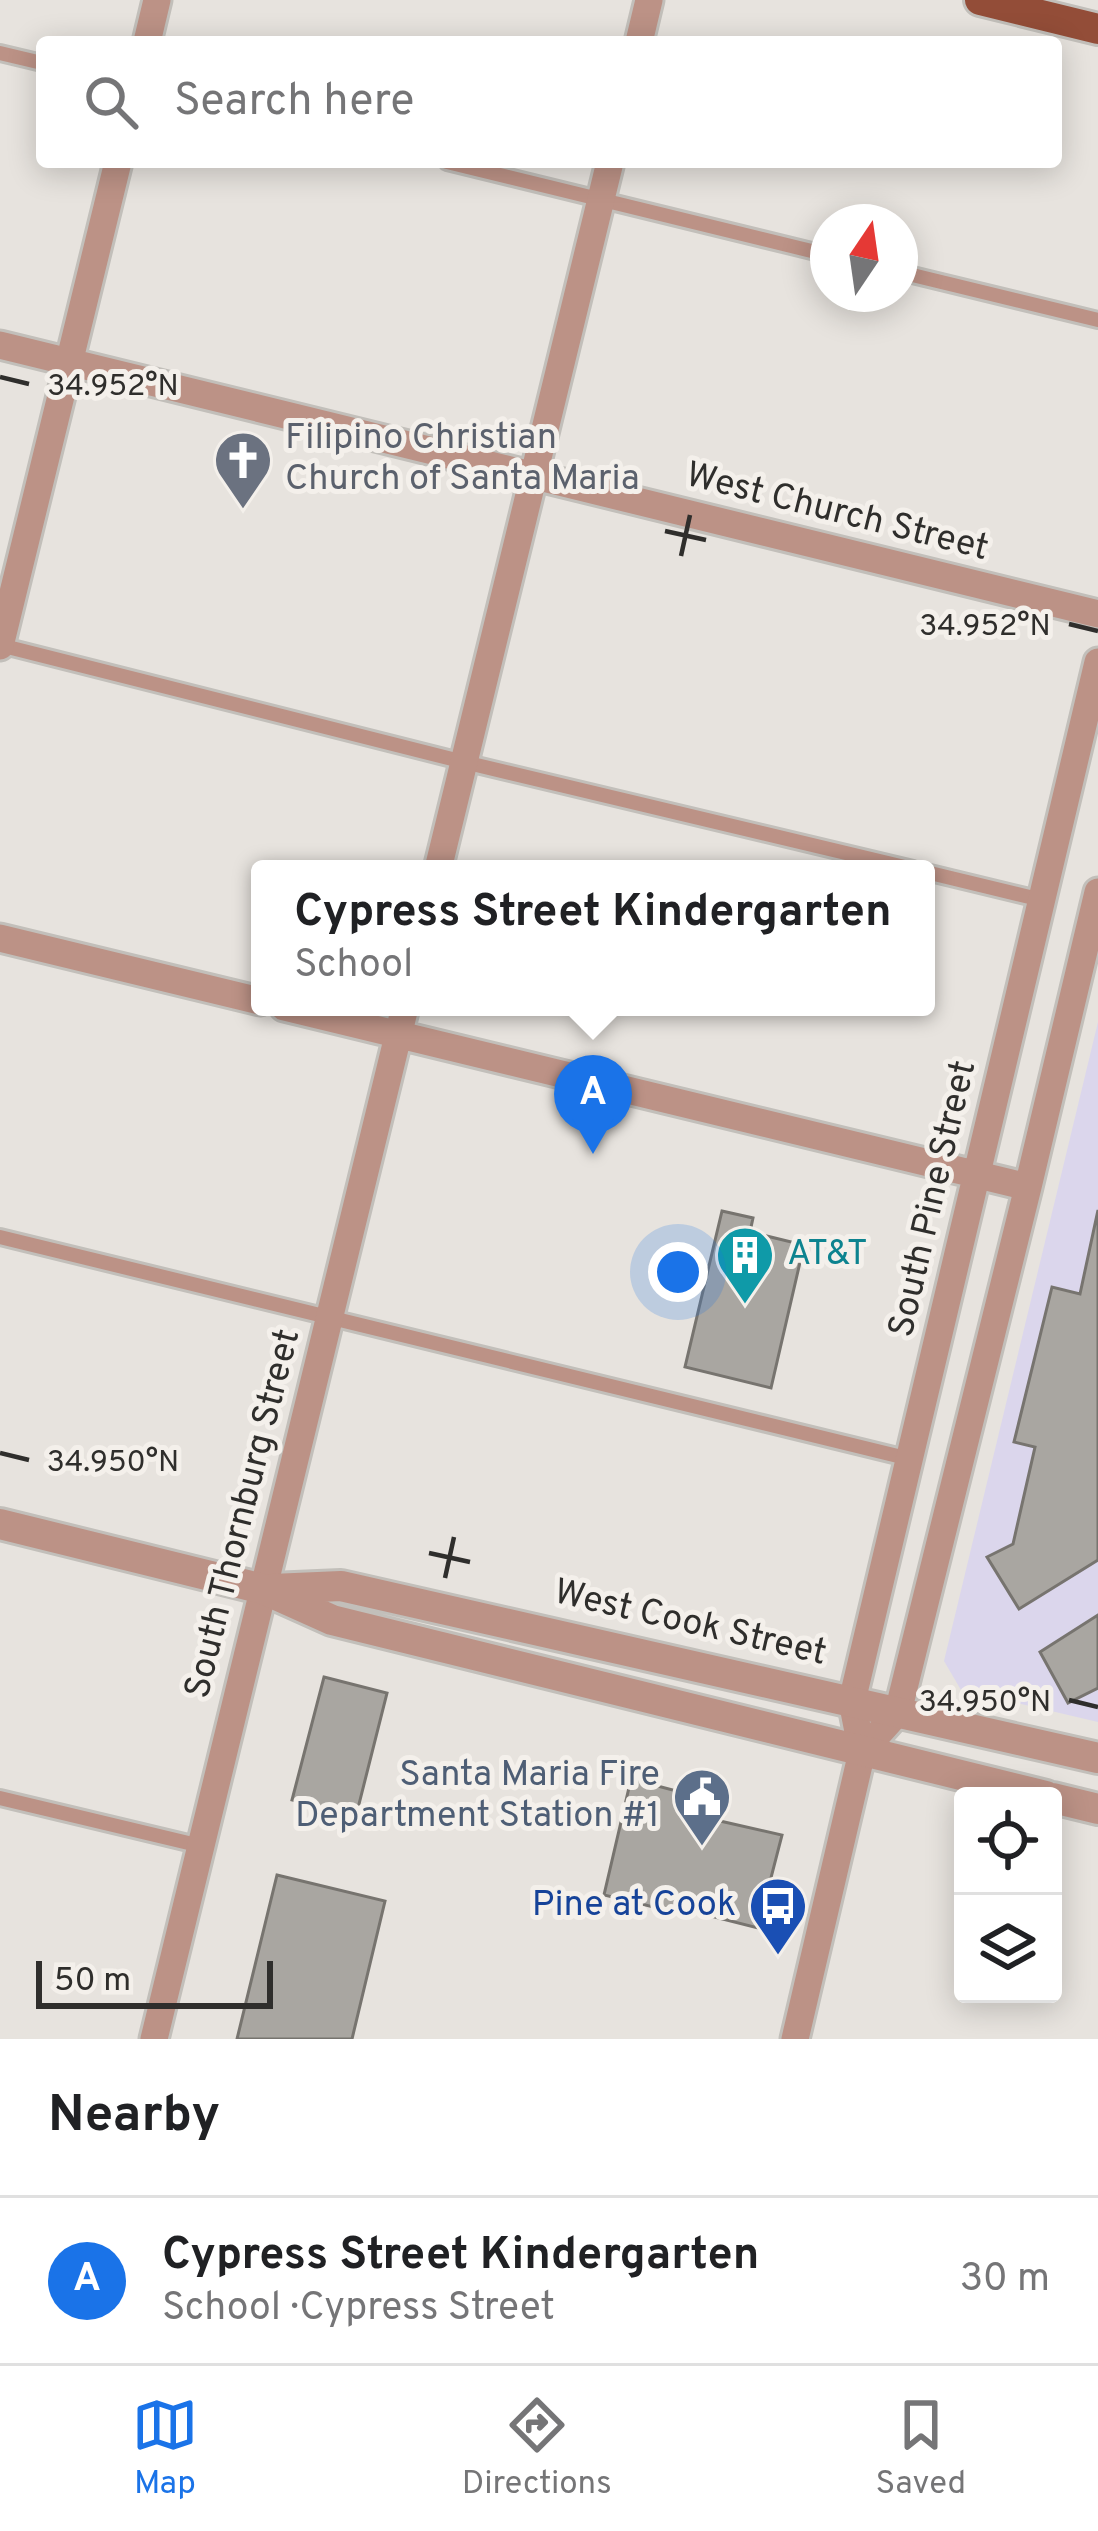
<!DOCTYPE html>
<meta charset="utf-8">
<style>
body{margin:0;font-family:Overpass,sans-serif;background:#f2f2f2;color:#202124}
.controls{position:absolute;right:36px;bottom:36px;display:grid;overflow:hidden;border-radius:12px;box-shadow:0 6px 30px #0003}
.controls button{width:108px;height:108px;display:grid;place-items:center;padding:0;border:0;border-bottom:3px solid #e0e0e0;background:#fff;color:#202124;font:60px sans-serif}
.compass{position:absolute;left:810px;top:204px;width:108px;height:108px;border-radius:50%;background:#fff;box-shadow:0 6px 30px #0003;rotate:13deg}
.scale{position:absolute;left:36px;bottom:30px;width:237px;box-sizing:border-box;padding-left:12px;border:6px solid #2f2e2c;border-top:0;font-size:33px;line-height:42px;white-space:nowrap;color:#2f2e2c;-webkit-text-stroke:9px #f4f0eb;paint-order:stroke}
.you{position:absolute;left:678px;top:1272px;width:42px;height:42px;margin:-30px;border:9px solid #fff;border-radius:50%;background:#1a73e8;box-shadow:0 0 0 18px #1a73e833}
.badge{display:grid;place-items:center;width:78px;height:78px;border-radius:50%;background:#1a73e8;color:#fff;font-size:39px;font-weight:700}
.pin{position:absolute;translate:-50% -99px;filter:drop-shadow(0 3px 6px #0008)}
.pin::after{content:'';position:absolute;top:63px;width:42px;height:36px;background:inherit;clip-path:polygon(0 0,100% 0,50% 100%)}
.popup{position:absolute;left:251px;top:860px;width:684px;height:156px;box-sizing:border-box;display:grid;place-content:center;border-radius:12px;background:#fff;filter:drop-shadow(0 3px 9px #0005);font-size:39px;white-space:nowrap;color:#757577}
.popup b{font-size:45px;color:#202124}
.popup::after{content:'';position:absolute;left:50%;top:100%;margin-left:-24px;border:24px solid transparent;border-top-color:#fff}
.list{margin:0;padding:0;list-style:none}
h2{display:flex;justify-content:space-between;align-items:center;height:156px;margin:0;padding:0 48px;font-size:51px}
h2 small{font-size:39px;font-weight:400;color:#757577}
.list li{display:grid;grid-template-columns:78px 1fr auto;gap:36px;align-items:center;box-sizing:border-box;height:168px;padding:0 48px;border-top:3px solid #e0e0e0}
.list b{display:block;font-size:45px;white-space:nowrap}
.list p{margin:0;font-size:39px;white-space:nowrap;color:#757577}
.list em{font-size:39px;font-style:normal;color:#757577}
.icon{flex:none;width:66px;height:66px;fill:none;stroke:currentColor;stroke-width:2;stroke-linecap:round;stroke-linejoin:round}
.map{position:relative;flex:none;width:1098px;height:2039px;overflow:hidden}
.search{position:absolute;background:#fff;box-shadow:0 6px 30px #0003;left:36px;right:36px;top:36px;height:132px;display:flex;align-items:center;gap:30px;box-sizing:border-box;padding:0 42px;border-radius:12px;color:#757577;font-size:45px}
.sheet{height:324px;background:#fff}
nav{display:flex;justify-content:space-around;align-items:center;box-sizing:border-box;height:168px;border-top:3px solid #e0e0e0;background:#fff;font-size:33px;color:#757577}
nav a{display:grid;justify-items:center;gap:6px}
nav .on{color:#1a73e8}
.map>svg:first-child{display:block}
.commercial{fill:#dbd6ec}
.building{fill:#a9a6a1;stroke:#77746f;stroke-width:3}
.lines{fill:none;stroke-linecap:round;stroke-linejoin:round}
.service-casing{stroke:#c2bfba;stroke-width:20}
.minor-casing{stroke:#c2bfba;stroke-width:33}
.tertiary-casing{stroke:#c2bfba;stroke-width:36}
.primary-casing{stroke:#c2bfba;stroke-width:36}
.service{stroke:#bc9286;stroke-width:14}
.minor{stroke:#bc9286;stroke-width:27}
.tertiary{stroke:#bc9286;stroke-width:30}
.primary{stroke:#934d38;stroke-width:30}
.ticks{fill:none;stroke:#2f2e2c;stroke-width:4.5}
.labels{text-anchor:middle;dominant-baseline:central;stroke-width:10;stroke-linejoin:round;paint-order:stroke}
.worship-label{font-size:36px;fill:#5b616d;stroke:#f4f0eb;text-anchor:start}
.street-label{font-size:36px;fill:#2f2e2c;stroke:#f4f0eb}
.culture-label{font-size:36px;fill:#0d838f;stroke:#f4f0eb;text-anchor:start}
.service-label{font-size:36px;fill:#4e5e75;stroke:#f4f0eb;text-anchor:end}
.transit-label{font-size:36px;fill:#164399;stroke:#f4f0eb;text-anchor:end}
.ticks-label{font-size:30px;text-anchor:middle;fill:#2f2e2c;stroke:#f4f0eb;stroke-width:10;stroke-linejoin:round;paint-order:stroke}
</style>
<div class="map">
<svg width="1098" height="2039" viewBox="0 0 1098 2039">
<rect width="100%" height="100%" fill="#e7e3de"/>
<path class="commercial" d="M1098,1022V1722L961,1690L944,1661Z"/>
<path class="building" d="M1098,1210V1560L1019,1609L987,1557L1013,1544L1035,1447L1014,1442L1052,1287L1080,1294Z
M722,1211L753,1218L750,1232L804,1245L771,1388L685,1367Z
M1098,1615V1688L1068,1703L1040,1652Z
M324,1677L387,1693L356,1816L292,1800Z
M631,1779L711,1800L707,1818L782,1835L758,1928L683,1909L682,1914L604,1895Z
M277,1875L385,1901L352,2039H237Z"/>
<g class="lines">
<defs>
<path id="service" d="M0,53L42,63
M447,162L828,255
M900,272L1098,320
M0,645L464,762L913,869
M926,872L1042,900
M0,1237L910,1459
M0,1798L201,1846"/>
<path id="minor" d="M147,42L157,0
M639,42L649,0
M0,345L1098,614
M0,646L118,162
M438,869L610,162
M0,938L260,1001
M284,1007L1028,1187
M862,1752L898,1712L1028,1187L1098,892
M154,2039L405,1007
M795,2039L862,1752L852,1701L1098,662"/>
<path id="tertiary" d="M0,1524L263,1589L332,1620L1046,1796
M272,1589L341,1586L1098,1758
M1053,1798L1098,1809"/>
<path id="primary" d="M980,0L1098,29"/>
</defs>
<use href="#service" class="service-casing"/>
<use href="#minor" class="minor-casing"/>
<use href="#tertiary" class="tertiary-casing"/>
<use href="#primary" class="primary-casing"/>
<use href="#service" class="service"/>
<use href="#minor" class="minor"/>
<use href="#tertiary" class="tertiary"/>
<use href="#primary" class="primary"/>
</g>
<path class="ticks" d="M0,377L29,384M665,531L706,540M681,556L690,515M1069,624L1098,631M0,1453L29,1460M429,1553L470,1562M445,1578L454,1537M1069,1700L1098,1707"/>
<defs>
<symbol id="church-pin" viewBox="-11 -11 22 30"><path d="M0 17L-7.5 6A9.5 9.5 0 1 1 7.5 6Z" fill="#6b7280" stroke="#f4f0eb"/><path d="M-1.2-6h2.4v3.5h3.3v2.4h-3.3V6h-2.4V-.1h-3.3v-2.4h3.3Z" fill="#fff"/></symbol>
<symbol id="building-pin" viewBox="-11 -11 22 30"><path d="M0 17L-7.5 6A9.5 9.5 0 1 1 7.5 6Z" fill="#0f9aa8" stroke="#f4f0eb"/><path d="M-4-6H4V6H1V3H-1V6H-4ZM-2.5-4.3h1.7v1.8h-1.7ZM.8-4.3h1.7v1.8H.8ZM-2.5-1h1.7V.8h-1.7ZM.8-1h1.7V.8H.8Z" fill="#fff"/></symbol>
<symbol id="civic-pin" viewBox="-11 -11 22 30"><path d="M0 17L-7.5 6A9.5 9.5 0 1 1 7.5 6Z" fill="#5c6f8a" stroke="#f4f0eb"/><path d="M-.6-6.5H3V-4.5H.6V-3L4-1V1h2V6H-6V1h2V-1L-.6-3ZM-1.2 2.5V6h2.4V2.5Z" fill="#fff"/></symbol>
<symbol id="bus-pin" viewBox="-11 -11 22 30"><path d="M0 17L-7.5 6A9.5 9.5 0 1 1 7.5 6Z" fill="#1a4fb4" stroke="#f4f0eb"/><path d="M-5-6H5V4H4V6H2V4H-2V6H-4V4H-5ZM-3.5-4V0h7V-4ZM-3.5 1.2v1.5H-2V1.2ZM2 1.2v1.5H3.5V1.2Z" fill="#fff"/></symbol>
</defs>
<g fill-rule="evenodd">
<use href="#church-pin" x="210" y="427" width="66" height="90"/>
<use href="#building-pin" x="712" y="1222" width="66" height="90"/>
<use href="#civic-pin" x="669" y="1764" width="66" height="90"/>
<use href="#bus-pin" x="745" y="1873" width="66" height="90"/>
</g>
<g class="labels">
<g class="worship-label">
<text x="285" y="439">Filipino Christian<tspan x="285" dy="41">Church of Santa Maria</tspan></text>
</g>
<g class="street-label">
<text transform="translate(837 513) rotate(14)">West Church Street</text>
<text transform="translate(934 1199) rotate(-77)">South Pine Street</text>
<text transform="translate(244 1514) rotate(-76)">South Thornburg Street</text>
<text transform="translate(690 1624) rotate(13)">West Cook Street</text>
</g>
<g class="culture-label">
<text x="787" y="1255">AT&amp;T</text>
</g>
<g class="service-label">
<text x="660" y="1776">Santa Maria Fire<tspan x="660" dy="41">Department Station #1</tspan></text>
</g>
<g class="transit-label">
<text x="736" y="1906">Pine at Cook</text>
</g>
</g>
<g class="ticks-label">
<text x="113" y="395">34.952°N</text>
<text x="985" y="635">34.952°N</text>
<text x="113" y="1471">34.950°N</text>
<text x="985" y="1711">34.950°N</text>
</g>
</svg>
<div class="controls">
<button><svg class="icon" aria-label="locate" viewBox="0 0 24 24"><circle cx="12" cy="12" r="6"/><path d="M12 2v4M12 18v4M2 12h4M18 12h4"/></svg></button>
<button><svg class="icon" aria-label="layers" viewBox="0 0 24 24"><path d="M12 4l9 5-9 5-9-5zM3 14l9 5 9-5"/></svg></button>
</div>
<svg class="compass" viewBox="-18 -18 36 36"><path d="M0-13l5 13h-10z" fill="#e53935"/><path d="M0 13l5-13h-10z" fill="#757577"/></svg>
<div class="scale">50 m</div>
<div class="you"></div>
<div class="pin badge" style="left:593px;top:1154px">A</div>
<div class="popup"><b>Cypress Street Kindergarten</b>School</div>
<div class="search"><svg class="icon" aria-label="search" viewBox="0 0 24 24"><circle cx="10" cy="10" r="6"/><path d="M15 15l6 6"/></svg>Search here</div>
</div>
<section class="sheet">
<h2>Nearby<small></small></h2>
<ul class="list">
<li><span class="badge">A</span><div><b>Cypress Street Kindergarten</b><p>School · Cypress Street</p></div><em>30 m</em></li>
</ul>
</section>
<nav>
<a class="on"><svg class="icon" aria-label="map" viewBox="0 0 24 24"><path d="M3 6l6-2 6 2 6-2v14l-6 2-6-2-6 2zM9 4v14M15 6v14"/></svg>Map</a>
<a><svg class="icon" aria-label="directions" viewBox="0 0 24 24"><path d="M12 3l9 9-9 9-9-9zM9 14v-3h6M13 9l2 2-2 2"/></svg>Directions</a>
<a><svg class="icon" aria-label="saved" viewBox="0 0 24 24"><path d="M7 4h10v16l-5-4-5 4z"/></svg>Saved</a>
</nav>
